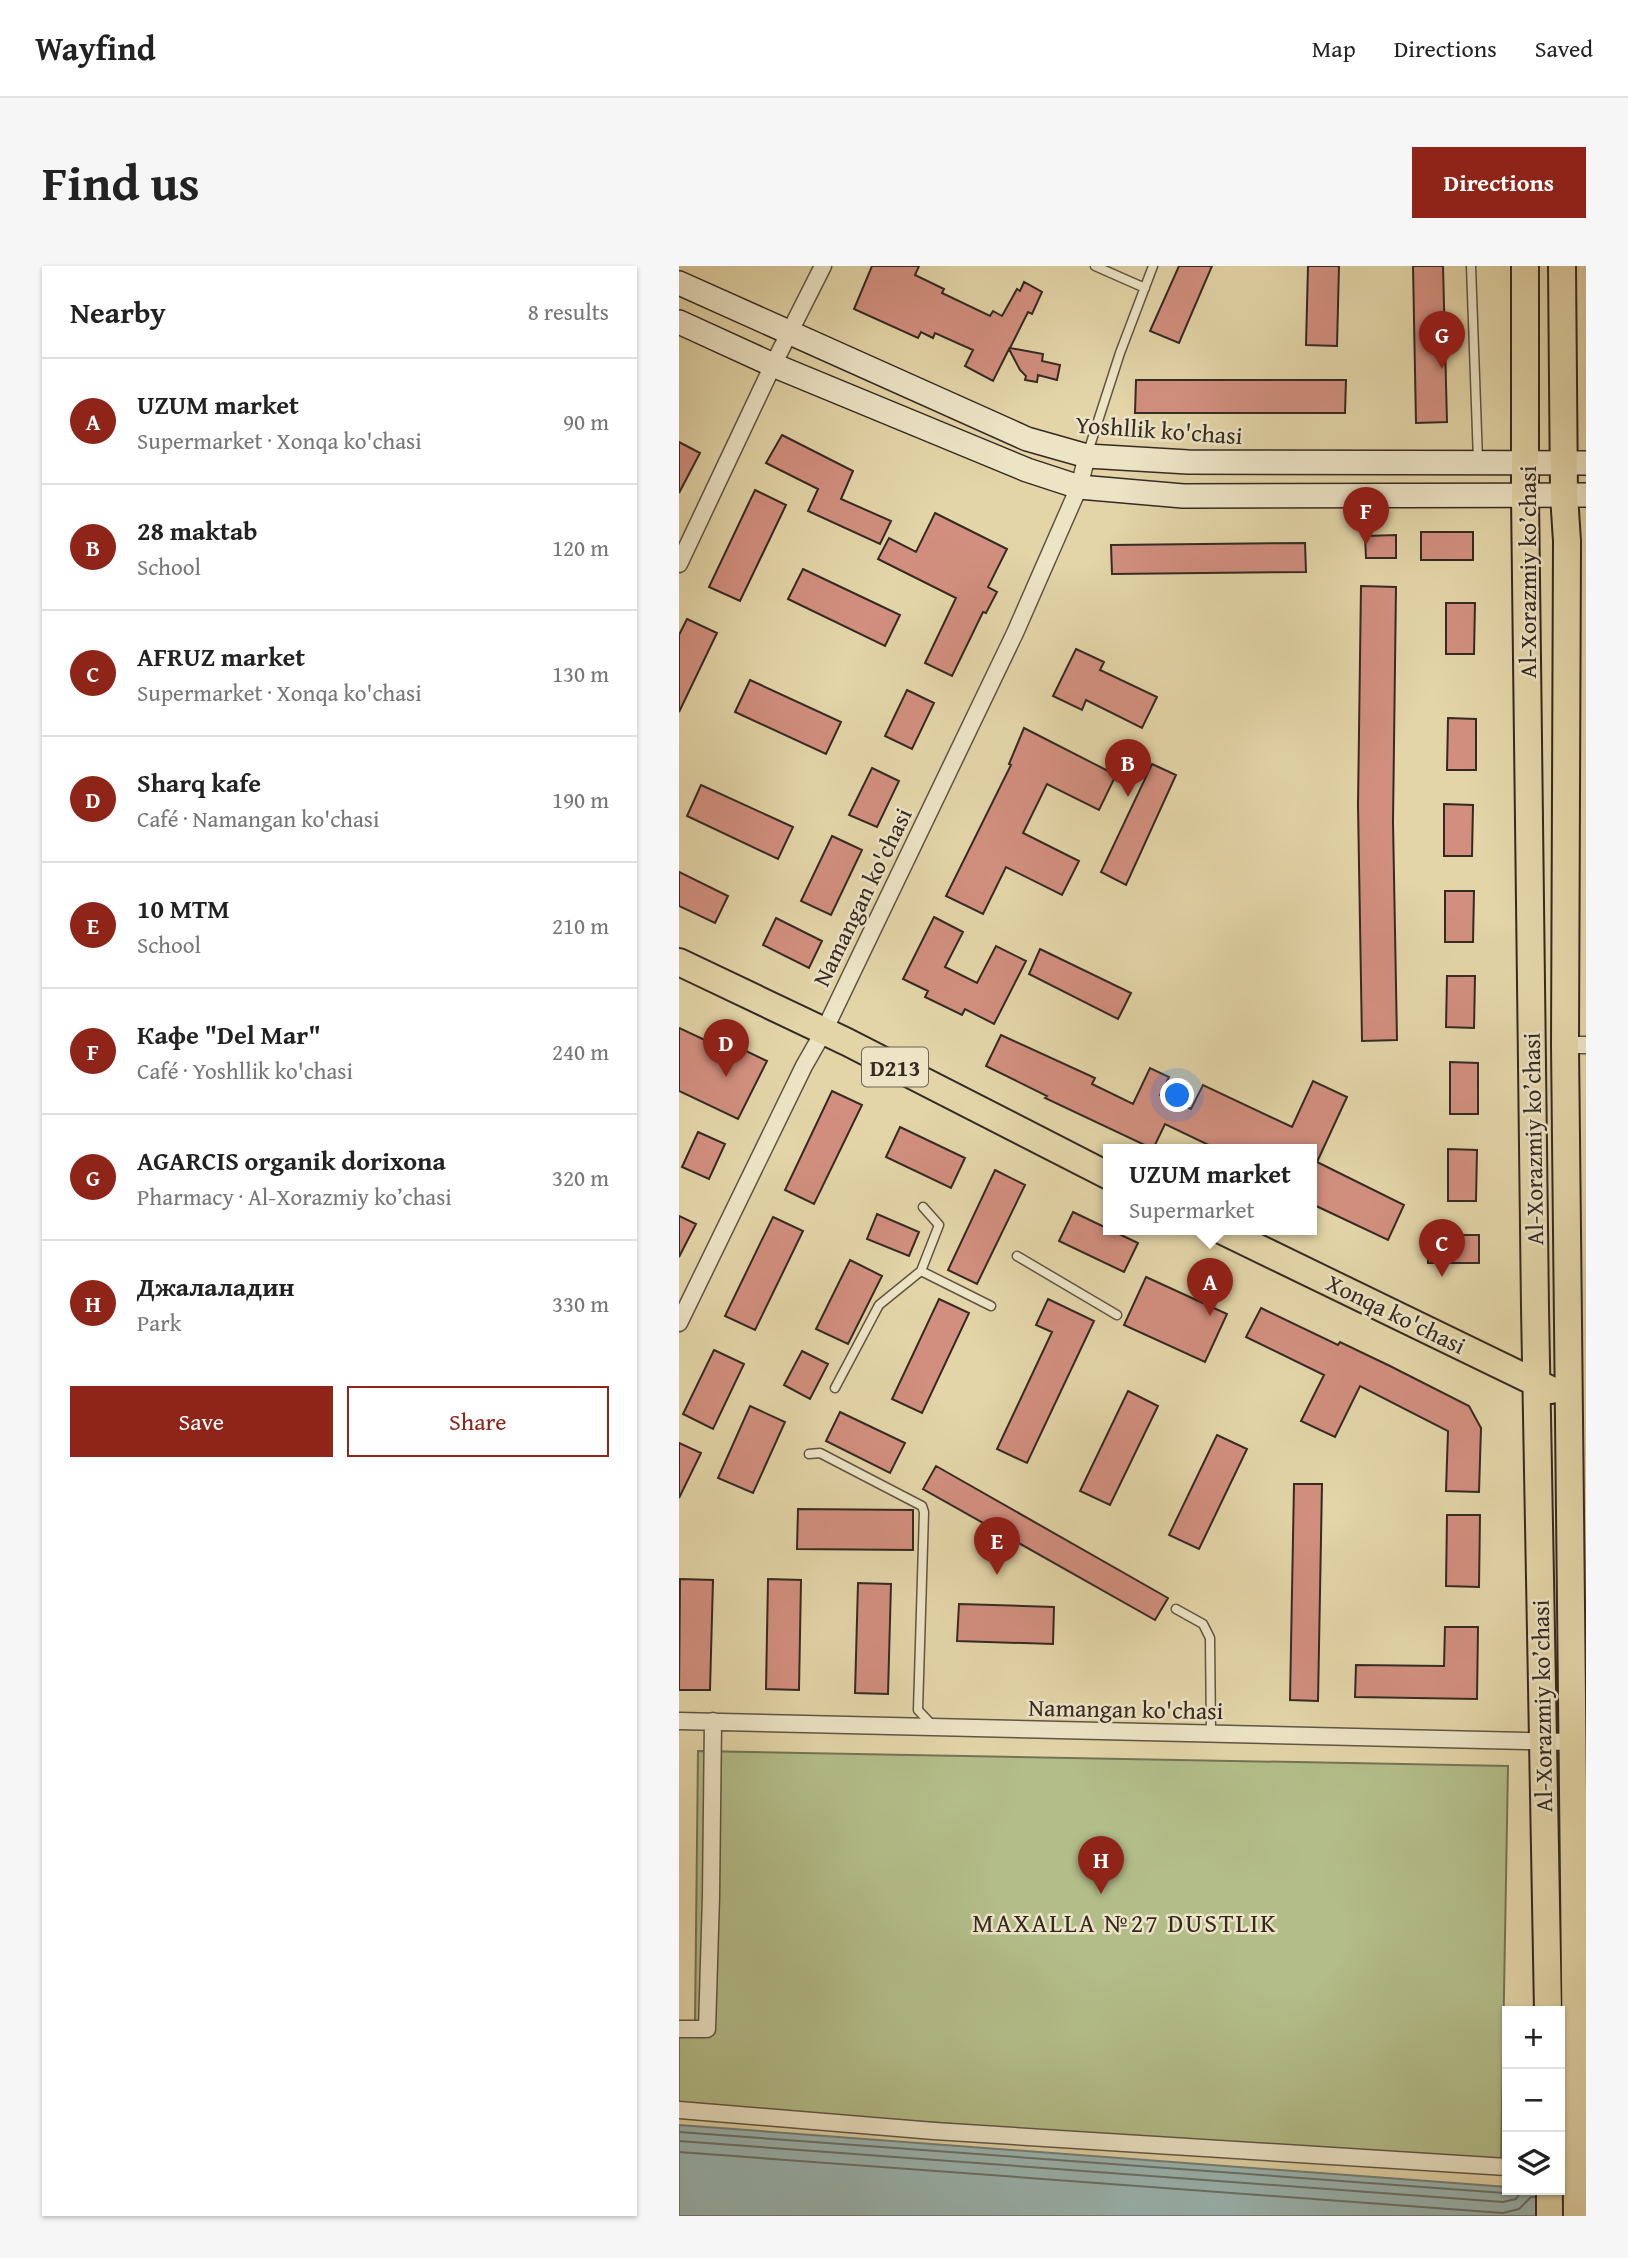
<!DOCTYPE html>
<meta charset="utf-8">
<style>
body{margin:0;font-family:"Gentium Book Plus",serif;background:#f6f6f6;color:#222}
.controls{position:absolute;right:21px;bottom:21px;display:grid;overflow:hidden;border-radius:0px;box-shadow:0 2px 5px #0004}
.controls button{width:63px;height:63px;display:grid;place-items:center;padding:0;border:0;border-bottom:2px solid #e0e0e0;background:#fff;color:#222;font:35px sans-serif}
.you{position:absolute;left:499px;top:830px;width:24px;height:24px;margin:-18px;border:5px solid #fff;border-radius:50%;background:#1a73e8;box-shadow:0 0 0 10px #1a73e833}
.badge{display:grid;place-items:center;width:46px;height:46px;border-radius:50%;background:#8f2418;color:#fff;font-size:23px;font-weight:700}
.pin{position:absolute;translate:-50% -58px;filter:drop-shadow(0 2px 4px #0008)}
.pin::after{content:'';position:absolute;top:37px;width:24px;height:21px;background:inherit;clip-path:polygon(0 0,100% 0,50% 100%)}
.popup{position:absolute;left:424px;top:878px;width:214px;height:91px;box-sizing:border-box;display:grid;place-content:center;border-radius:0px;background:#fff;filter:drop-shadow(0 2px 5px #0005);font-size:23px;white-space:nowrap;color:#767676}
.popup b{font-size:26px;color:#222}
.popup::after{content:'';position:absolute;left:50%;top:100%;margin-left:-14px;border:14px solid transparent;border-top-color:#fff}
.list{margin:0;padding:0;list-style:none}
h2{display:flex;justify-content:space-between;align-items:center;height:91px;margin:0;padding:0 28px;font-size:30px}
h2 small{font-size:23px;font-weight:400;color:#767676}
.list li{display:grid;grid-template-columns:46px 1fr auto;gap:21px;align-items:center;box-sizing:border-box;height:126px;padding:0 28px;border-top:2px solid #e0e0e0}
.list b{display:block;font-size:26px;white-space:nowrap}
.list p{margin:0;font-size:23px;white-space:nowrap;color:#767676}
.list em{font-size:23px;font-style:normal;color:#767676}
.actions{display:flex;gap:14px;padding:21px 28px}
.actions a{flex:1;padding:16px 0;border:2px solid #8f2418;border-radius:0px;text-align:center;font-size:24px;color:#8f2418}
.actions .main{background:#8f2418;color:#fff}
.icon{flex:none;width:38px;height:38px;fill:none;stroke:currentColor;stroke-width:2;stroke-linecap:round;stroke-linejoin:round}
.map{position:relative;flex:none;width:907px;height:1950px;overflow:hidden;border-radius:0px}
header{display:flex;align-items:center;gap:42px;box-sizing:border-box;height:98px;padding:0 35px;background:#fff;border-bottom:2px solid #e0e0e0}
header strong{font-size:33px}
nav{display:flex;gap:38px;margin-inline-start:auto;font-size:24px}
.intro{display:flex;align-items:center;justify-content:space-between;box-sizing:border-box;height:168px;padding:0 42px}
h1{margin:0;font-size:49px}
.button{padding:18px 32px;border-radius:0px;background:#8f2418;color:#fff;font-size:24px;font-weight:700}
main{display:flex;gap:42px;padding:0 42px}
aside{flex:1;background:#fff;border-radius:0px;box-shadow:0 2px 5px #0004}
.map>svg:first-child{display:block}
.green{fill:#b3bd89;stroke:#747456;stroke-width:2}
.water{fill:#9ab6b3;stroke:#727e79;stroke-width:2}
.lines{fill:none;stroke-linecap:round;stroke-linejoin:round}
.shore{stroke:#68706b;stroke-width:2}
.building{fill:#d28f7f;stroke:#352a23;stroke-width:2}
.lane-casing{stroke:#605544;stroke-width:11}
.street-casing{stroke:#605544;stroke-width:19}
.secondary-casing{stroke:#352a23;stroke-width:26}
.primary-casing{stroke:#352a23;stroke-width:30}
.lane{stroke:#ede4c6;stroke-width:8}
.street{stroke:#ede4c6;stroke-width:16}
.secondary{stroke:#ede4c6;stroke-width:23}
.primary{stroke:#e3d5a8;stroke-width:26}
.primary-bridge-casing{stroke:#352a23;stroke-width:30;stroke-linecap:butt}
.primary-bridge{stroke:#e3d5a8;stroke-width:26}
.labels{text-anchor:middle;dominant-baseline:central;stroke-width:5;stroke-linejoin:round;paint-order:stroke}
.shield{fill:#ede4c6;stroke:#6c6254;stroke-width:2}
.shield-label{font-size:23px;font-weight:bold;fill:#352a23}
.street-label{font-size:24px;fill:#352a23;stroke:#ede4c6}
.neighbourhood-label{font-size:26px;letter-spacing:2px;fill:#352a23;stroke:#ede4c6}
</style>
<header>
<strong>Wayfind</strong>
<nav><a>Map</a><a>Directions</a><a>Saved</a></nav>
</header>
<div class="intro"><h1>Find us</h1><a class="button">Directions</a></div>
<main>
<aside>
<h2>Nearby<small>8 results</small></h2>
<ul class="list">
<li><span class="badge">A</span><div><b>UZUM market</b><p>Supermarket · Xonqa ko'chasi</p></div><em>90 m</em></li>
<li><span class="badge">B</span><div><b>28 maktab</b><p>School</p></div><em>120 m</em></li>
<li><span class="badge">C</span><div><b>AFRUZ market</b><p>Supermarket · Xonqa ko'chasi</p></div><em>130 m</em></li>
<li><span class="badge">D</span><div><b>Sharq kafe</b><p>Café · Namangan ko'chasi</p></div><em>190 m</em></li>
<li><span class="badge">E</span><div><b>10 MTM</b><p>School</p></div><em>210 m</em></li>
<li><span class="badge">F</span><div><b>Кафе &quot;Del Mar&quot;</b><p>Café · Yoshllik ko'chasi</p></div><em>240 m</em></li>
<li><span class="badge">G</span><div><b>AGARCIS organik dorixona</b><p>Pharmacy · Al-Xorazmiy ko’chasi</p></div><em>320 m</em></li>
<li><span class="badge">H</span><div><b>Джалаладин</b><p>Park</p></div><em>330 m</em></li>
</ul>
<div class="actions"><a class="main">Save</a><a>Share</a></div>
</aside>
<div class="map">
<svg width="907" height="1950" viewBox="0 0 907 1950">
<rect width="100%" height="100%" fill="#e3d5a8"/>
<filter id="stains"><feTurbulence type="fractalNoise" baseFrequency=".00286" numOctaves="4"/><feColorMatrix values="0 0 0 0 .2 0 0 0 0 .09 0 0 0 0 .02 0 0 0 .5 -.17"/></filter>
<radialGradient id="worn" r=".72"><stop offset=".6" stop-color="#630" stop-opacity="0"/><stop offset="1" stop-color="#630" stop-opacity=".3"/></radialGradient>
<path class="green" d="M19,1485L829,1500L822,1898L0,1838V1756H16Z"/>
<path class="water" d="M0,1859L828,1921V1924L907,1923V1950H0Z"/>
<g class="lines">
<path class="shore" d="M0,1866L825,1927L834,1924
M0,1875L824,1936L837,1933L843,1924
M0,1886L824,1947L840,1943L852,1931H856"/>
</g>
<path class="building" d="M193,0H240L236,9L265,23L263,27L311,50L314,45L323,50L338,23L341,25L345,16L363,26L353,48L349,46L331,82L364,88L363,95L381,99L378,114L359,109L358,116L346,114L347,110L341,104L330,83L314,115L286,100L294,84L256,67L254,72L242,66L239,72L175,43Z
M500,0H533L500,77L471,65Z
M629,0H660L658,80L627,79Z
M734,0H764L768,156L737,157Z
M457,114H667L666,147H456Z
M103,169L174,205L162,233L212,255L201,278L129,245L139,223L87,197Z
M0,176L21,187L0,227Z
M76,224L107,239L61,335L30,321Z
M256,247L328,283L309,321L318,326L307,347L304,346L273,410L246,397L277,332L199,293L210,272L237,286Z
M742,266H794V294H742Z
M717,269V292H687L686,270Z
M626,277L627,306L433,308L432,279Z
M124,303L221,349L206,380L109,333Z
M682,320L717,321L714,556L718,774L683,775L679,539Z
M767,337H796L795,388H767Z
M8,353L38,367L0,446V369Z
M397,383L425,396L421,404L478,431L463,462L407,434L403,444L374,430Z
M71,414L162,456L147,488L56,446Z
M228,424L255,437L233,483L206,470Z
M769,452L797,453V504H768Z
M345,462L437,509L420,544L368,518L344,567L400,595L383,629L327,601L304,648L267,630L332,499L330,498Z
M473,498L497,509L447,619L422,606Z
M193,502L220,515L198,561L170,549Z
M22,519L114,561L99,593L8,550Z
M765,538L794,539L793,590H765Z
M153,570L183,584L152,649L122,635Z
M0,606L49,630L36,657L0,640Z
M766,625H795L794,676H766Z
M255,651L284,666L266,701L298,717L317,680L347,695L315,758L286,743L283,749L246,731L249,725L224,713Z
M97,652L143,675L130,702L84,679Z
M361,683L452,727L439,753L350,708Z
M768,710H796L795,762L767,761Z
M0,762L30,776L34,769L88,795L59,853L0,825Z
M322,769L416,812L413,818L454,838L471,802L490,811L481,829L512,843L524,819L613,861L634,815L668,831L638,896L725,939L709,974L633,938V884H540L486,858L474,883L366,832L368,830L307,800Z
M771,796L799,797V848H771Z
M153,825L183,839L135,938L106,924Z
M221,861L286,892L272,922L207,891Z
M19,866L46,878L30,913L3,901Z
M769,883L798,884L797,935H769Z
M316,904L346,919L298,1018L269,1004Z
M394,946L459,977L445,1006L380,975Z
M198,948L240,966L230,990L188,973Z
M0,950L17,958L0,991Z
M94,951L124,965L76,1064L46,1050Z
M749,969H800V997H749Z
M171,994L203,1010L169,1078L137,1063Z
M467,1011L548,1048L526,1096L445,1059Z
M260,1033L290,1047L243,1147L213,1133Z
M369,1033L415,1055L348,1197L318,1183L373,1066L357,1059Z
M582,1042L659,1079L661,1076L711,1100L790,1140L802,1162L800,1226L767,1225L769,1165L681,1120L656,1171L622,1155L645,1109L567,1071Z
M35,1084L65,1098L34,1163L4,1148Z
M123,1085L149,1098L131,1133L105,1119Z
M449,1125L479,1140L431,1239L401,1225Z
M71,1140L106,1156L74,1227L39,1212Z
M161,1146L226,1177L211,1207L147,1175Z
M538,1169L568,1183L520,1283L490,1269Z
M0,1177L22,1187L0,1232Z
M257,1200L489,1332L476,1354L244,1223Z
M615,1218H643L639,1435L611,1434Z
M119,1243L234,1244V1284L118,1283Z
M768,1249H801L800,1321L767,1320Z
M1,1313L34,1314L31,1424H0Z
M89,1313L122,1314L120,1424L87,1423Z
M179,1317L212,1318L209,1428L176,1427Z
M280,1338L375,1341L374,1378L278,1375Z
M766,1361H799L798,1433L676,1431L677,1399L765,1400Z"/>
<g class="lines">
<defs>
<path id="lane" d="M416,0L466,22
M792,0L799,194
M408,189L441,87L474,0
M338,990L438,1049
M242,1005L260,959L244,941
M156,1122L200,1039L242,1005L312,1040
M130,1188L141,1187L243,1240L245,1246L239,1444L253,1459
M497,1343L524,1358L531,1372L532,1468"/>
<path id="street" d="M0,298L94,99L144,0
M886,779H907
M0,1057L125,800L145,765L336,367L400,221L408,190
M0,1455L892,1476
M0,1763H28L32,1630L34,1455
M0,1844L255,1865L828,1901"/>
<path id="secondary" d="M0,17L348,173L408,190L509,196L907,197
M0,56L94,99L348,204L400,221L504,230L907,229"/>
<path id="primary" d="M846,0V231L856,1042L869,1745
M883,0L885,229L888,275L886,779L897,1804
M0,696L168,776L430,910
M542,964L872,1124
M871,1924V1950"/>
</defs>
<use href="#lane" class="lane-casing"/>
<use href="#street" class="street-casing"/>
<use href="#secondary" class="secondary-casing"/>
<use href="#primary" class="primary-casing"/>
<use href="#lane" class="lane"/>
<use href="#street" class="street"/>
<use href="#secondary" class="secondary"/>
<use href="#primary" class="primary"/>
<defs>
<path id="primary-bridge" d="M897,1804L898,1950"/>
</defs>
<use href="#primary-bridge" class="primary-bridge-casing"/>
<use href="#primary-bridge" class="primary-bridge"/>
</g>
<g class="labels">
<rect class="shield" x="183" y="781.5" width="66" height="39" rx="5"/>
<g class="shield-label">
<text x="216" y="801">D213</text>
</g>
<g class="street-label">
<text transform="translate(480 164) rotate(4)">Yoshllik ko'chasi</text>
<text transform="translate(848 306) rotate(-90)">Al-Xorazmiy ko’chasi</text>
<text transform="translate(183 631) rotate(-64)">Namangan ko'chasi</text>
<text transform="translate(854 873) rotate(-91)">Al-Xorazmiy ko’chasi</text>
<text transform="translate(717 1048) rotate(26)">Xonqa ko'chasi</text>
<text transform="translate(863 1440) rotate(-91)">Al-Xorazmiy ko’chasi</text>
<text transform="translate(447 1443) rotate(1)">Namangan ko'chasi</text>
</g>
<g class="neighbourhood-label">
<text x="446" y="1656">MAXALLA №27 DUSTLIK</text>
</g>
</g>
<rect width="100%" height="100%" filter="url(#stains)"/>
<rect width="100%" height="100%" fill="url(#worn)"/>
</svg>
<div class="controls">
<button>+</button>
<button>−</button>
<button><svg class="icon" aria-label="layers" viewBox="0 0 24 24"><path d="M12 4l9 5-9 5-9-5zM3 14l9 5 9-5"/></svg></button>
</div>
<div class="you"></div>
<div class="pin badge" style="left:531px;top:1050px">A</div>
<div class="popup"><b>UZUM market</b>Supermarket</div>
<div class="pin badge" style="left:449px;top:531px">B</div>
<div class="pin badge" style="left:763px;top:1011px">C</div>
<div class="pin badge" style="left:47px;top:811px">D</div>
<div class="pin badge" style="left:318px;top:1309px">E</div>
<div class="pin badge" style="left:687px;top:279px">F</div>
<div class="pin badge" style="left:763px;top:103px">G</div>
<div class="pin badge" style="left:422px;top:1628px">H</div>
</div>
</main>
